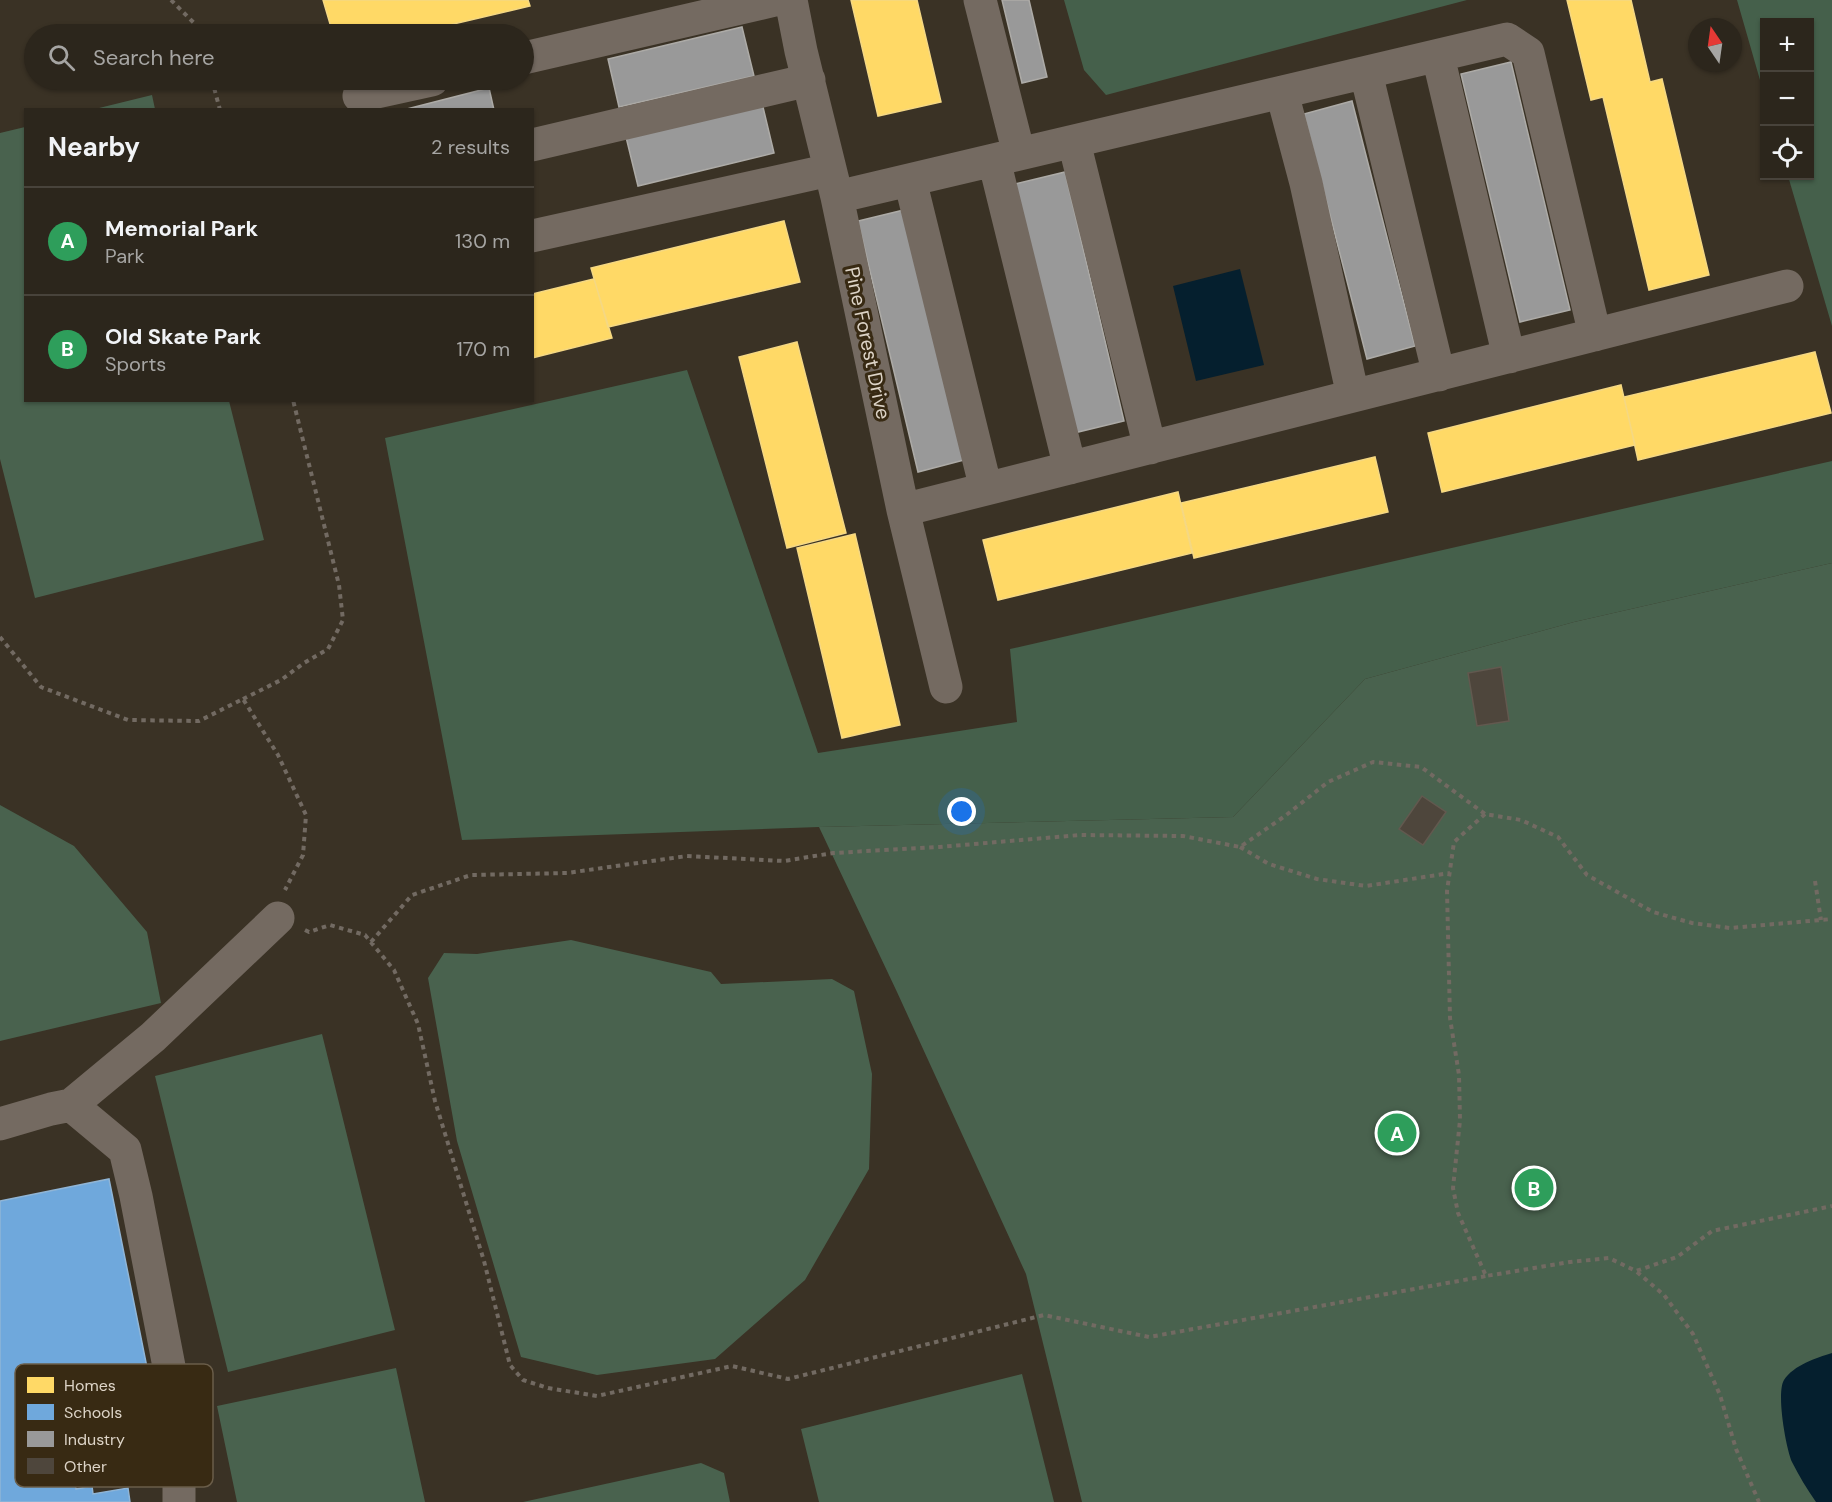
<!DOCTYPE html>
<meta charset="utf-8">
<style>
body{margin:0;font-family:"DM Sans",sans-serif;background:#342e25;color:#f1f3f6}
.controls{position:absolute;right:18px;top:18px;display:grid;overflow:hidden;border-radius:0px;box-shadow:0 2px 4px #0004}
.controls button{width:54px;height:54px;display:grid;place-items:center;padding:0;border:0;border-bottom:2px solid #48433b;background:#2c261c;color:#f1f3f6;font:30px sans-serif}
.compass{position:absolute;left:1688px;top:18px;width:54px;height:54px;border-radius:50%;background:#2c261c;box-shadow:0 2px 4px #0004;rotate:347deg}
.you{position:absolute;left:962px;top:812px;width:21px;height:21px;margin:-15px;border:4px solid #fff;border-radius:50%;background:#1a73e8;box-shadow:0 0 0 9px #1a73e833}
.badge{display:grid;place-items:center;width:39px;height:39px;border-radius:50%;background:#a49b8e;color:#fff;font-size:20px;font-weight:700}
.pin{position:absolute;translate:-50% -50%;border:3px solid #fff;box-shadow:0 2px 6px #0006}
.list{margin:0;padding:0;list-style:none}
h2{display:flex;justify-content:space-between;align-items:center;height:78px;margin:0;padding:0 24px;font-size:26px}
h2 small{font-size:20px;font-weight:400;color:#a6a5a3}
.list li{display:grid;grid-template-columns:39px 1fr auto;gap:18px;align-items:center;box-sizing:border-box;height:108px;padding:0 24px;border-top:2px solid #48433b}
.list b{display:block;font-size:22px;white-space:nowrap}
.list p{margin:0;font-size:20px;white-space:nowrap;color:#a6a5a3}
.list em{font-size:20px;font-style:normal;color:#a6a5a3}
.icon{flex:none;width:33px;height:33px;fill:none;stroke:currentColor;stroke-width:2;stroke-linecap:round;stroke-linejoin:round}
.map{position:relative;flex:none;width:1832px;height:1502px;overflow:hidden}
.search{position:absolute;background:#2c261c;box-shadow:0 2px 4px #0004;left:24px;top:24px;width:510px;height:66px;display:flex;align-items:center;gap:15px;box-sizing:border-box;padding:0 21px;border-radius:33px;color:#a6a5a3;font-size:22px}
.panel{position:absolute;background:#2c261c;box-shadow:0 2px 4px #0004;left:24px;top:108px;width:510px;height:294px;border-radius:0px}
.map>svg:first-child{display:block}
.green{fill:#49624e}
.forest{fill:#45604b}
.water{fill:#051f2e}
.homes{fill:#ffd966;stroke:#f5d883;stroke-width:1.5}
.schools{fill:#6fa8dc;stroke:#90b5d6;stroke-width:1.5}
.industry{fill:#999;stroke:#adaba7;stroke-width:1.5}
.building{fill:#4e463c;stroke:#62594f;stroke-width:1.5}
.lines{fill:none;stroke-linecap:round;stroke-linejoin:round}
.path{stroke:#726a62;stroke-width:4;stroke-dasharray:4.5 4.5;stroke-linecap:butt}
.minor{stroke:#746a61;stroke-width:33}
.labels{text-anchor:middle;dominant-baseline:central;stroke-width:6;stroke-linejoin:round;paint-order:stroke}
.street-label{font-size:20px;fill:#ddd4c7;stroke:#382a13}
.key{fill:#382a13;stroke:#6a5d49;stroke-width:1.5}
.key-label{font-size:16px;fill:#ddd4c7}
</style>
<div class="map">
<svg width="1832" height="1502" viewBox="0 0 1832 1502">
<rect width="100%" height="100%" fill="#3a3225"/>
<path class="green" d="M152,95L155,109H95Z
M25,127L26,400L229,401L264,540L35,598L0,459V133Z
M1832,563V1502H1082L1026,1274L897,992L819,827L1233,817L1365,679L1574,622Z
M0,805L74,846L147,932L161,1003L0,1041Z
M571,940L711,972L721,984L832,979L854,991L872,1074L869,1169L805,1280L715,1359L597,1375L521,1357L457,1141L428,978L444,953L477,954Z
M322,1034L395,1330L228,1372L155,1076Z
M396,1368L425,1502H237L217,1406Z
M1022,1374L1054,1502H819L801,1429Z
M701,1463L724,1473L730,1502H523Z"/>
<path class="forest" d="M1064,0H1467L1106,95L1084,70Z
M1737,0H1832V326L1788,176H1810V22H1764V94Z
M687,370L818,753L1017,722L1010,649L1832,461V563L1574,622L1365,679L1233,817L819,827L462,840L385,438Z"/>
<path class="water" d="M1240,269L1264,365L1196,381L1173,286Z
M1832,1353V1502H1816C1807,1489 1799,1476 1792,1462C1786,1448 1776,1393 1784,1380C1794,1365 1816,1358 1832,1353Z"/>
<path class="homes" d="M323,0H528L530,6L411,34H333Z
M851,0H917L941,102L878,116Z
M1567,0H1631L1650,82L1662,79L1709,275L1649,290L1603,97L1591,100Z
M784,221L800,282L608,327L591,268Z
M594,279L612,338L532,358V294Z
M797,342L846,533L787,548L739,357Z
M1815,352L1831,413L1638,460L1624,397Z
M1621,385L1635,445L1442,492L1428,433Z
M1375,457L1388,512L1194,558L1181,503Z
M1178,492L1192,553L998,600L983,540Z
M855,534L900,725L842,738L797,548Z"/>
<path class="schools" d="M109,1179L160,1432L69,1450L76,1489L92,1486L93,1494L128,1488L130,1502H0V1201Z"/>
<path class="industry" d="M1002,0H1029L1047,77L1022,83Z
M742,27L754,76L619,107L608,59Z
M1511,62L1570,310L1520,322L1461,74Z
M489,88L494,110H403Z
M1352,101L1415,346L1367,359L1304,114Z
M762,103L774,153L638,186L626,137Z
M1065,172L1124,421L1074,433L1015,184Z
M908,209L968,459L918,472L858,221Z"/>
<path class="building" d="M1501,667L1509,721L1477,726L1468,673Z
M1422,796L1446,812L1423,845L1399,829Z"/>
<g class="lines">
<path class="path" d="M171,0L199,28L201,34
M212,80L220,110
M0,637L41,687L128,720L199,721L243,699L278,755L306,815L303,855L285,890
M243,699L281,680L304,663L328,649L343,620L339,585L293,400
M1485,814L1454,842L1447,891L1450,1018L1459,1075L1460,1120L1453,1188L1458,1213L1486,1276L1570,1262L1609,1258L1636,1271L1677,1257L1712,1231L1832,1206
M1240,847L1269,864L1317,879L1366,886L1450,873
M1815,881L1821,920
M305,930L309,932L330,925L365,935L394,970L418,1024L435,1101L484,1261L510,1365L523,1380L548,1388L597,1396L732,1366L788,1379L1044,1315L1149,1337L1486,1276
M371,942L412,895L471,875L567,873L687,856L784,861L833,853L939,847L1080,835L1183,836L1240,847L1285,816L1328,782L1373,762L1421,767L1485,814L1521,820L1558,837L1587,875L1653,912L1692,923L1730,928L1832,919
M1637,1272L1664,1295L1693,1334L1720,1395L1736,1449L1759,1502"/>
<path class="minor" d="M791,0L801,51L837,197L903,510L946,687
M980,0L1019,154
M1438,56L1509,357
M524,58L775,0
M1366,73L1439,375
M1282,93L1306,183L1353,396
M359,96L432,80
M1074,142L1150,448
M532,145L809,80
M994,160L1070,468
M910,180L986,489
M837,197L1507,39L1528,53L1595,335
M532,236L830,170
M903,510L1787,286
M71,1105L125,1150L136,1196L179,1418V1502
M0,1124L51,1109L71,1105L153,1037L278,918"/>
</g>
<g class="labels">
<g class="street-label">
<text transform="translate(868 343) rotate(78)">Pine Forest Drive</text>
</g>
</g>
<rect x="15" y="1364" width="198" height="123" rx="9" class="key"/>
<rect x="27" y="1377" width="27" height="16" fill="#ffd966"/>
<rect x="27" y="1404" width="27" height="16" fill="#6fa8dc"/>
<rect x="27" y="1431" width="27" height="16" fill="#999"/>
<rect x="27" y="1458" width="27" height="16" fill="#4e463c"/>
<g class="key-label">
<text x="64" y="1391">Homes</text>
<text x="64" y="1418">Schools</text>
<text x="64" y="1445">Industry</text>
<text x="64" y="1472">Other</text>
</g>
</svg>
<div class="controls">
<button>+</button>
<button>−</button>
<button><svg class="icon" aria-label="locate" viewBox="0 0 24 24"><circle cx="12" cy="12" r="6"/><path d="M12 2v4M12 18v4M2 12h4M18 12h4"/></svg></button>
</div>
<svg class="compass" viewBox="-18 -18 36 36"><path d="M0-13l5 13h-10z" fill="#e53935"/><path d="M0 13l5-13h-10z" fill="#a6a5a3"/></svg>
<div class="you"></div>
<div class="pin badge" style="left:1397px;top:1133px;background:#2e9e5b">A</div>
<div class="pin badge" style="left:1534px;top:1188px;background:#2e9e5b">B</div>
<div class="search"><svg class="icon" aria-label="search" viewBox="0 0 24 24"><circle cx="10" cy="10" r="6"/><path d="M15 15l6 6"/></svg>Search here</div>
<section class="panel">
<h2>Nearby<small>2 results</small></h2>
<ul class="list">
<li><span class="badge" style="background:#2e9e5b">A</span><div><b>Memorial Park</b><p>Park</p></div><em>130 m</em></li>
<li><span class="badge" style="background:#2e9e5b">B</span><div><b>Old Skate Park</b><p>Sports</p></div><em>170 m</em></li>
</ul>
</section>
</div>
